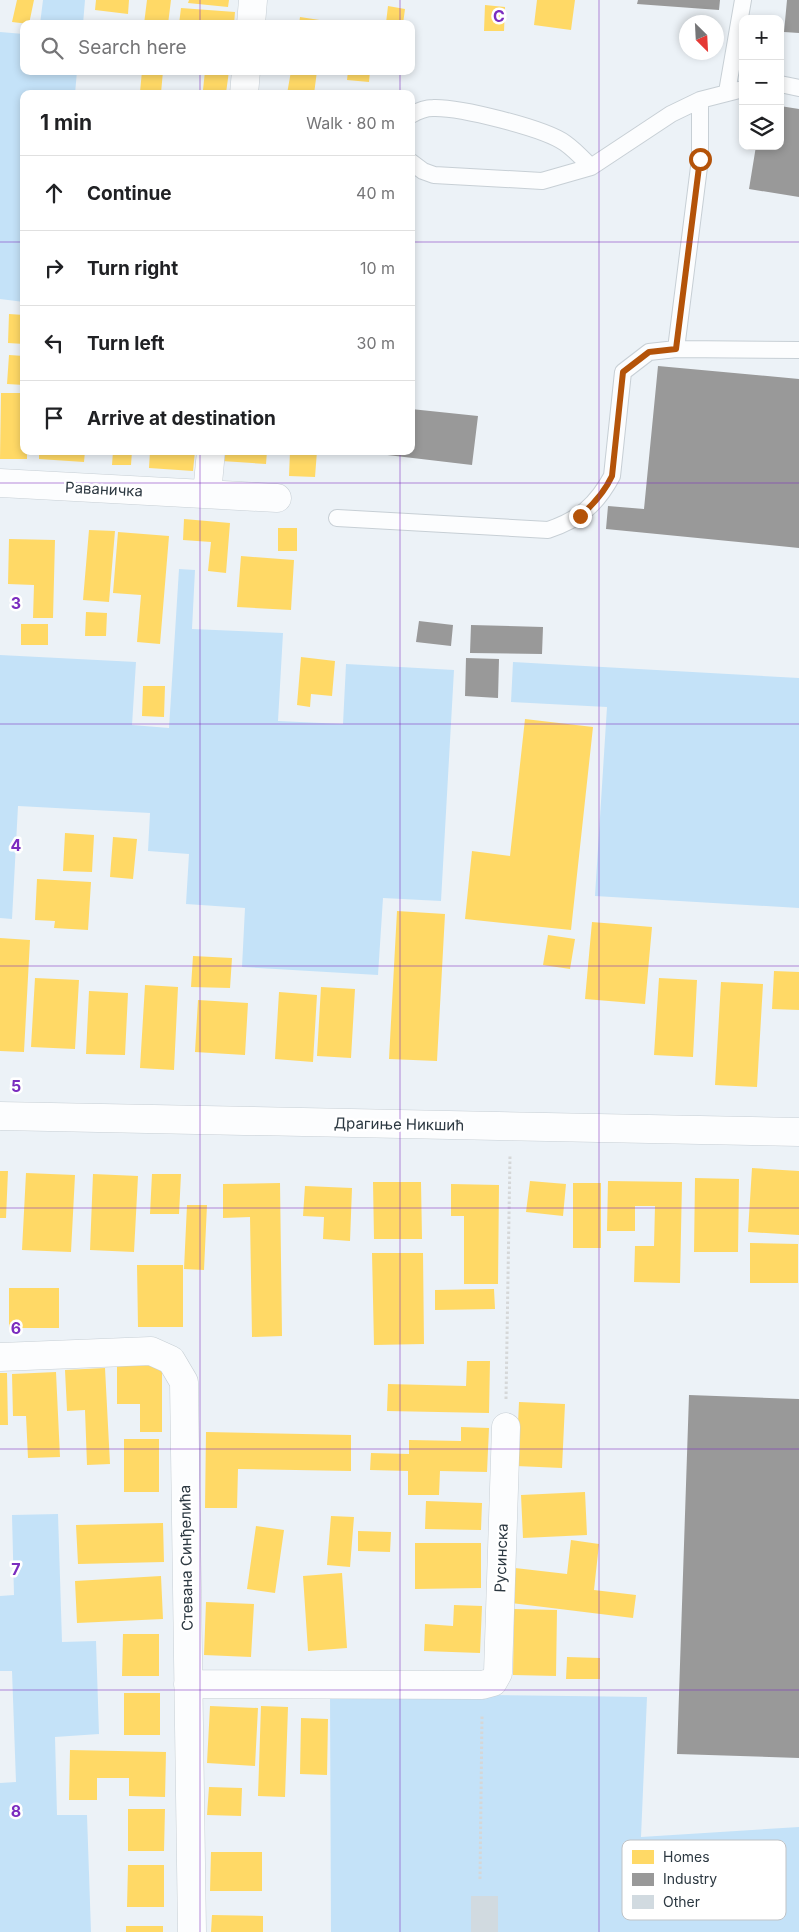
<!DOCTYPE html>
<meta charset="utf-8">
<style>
body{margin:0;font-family:Inter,sans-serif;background:#f6f6f6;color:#202124}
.controls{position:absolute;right:15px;top:15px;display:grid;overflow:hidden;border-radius:10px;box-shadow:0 2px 8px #0003}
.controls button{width:45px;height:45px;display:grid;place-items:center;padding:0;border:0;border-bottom:1px solid #e0e0e0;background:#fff;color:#202124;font:25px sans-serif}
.compass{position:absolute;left:679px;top:15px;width:45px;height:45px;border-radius:50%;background:#fff;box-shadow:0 2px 8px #0003;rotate:156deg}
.stop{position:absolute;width:15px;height:15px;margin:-11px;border:4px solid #b45309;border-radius:50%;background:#fff}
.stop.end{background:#b45309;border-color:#fff;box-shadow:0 1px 5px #0008}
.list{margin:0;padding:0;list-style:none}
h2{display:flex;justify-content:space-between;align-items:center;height:65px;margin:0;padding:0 20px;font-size:21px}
h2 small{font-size:16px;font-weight:400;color:#757577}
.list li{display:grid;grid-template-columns:32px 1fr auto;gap:15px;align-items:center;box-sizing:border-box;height:75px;padding:0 20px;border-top:1px solid #e0e0e0}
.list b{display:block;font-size:19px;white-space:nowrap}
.list em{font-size:16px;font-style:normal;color:#757577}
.icon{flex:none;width:28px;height:28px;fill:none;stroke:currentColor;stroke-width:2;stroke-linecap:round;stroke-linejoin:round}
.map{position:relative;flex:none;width:799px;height:1932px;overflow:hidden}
.search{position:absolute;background:#fff;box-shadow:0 2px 8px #0003;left:20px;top:20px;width:395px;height:55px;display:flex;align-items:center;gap:12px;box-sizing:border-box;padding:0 18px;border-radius:10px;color:#757577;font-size:19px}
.panel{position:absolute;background:#fff;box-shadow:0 2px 8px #0003;left:20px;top:90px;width:395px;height:365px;border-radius:10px}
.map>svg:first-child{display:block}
.green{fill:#c4e2f8}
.homes{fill:#ffd966}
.industry{fill:#999}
.building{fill:#d1dae0}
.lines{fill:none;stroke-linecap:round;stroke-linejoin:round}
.service-casing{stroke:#c7cfd5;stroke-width:18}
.minor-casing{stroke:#c7cfd5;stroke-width:29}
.tertiary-casing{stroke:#c7cfd5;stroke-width:29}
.path{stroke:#d5d7d8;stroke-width:3;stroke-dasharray:2.5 2.5;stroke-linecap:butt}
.service{stroke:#fcfdfe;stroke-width:16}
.minor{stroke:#fcfdfe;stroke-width:28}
.tertiary{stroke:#fcfdfe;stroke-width:28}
.route{stroke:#b45309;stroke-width:6}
.grid{fill:none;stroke:#7b2cbf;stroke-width:1;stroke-opacity:0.55}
.labels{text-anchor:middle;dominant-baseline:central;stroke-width:5;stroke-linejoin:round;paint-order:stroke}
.street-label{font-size:15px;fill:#2c3841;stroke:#fff}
.key{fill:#fff;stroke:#c0c3c6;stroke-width:1}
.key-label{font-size:14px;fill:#2c3841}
.grid-label{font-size:16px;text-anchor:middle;font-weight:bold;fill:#7b2cbf;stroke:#fff;stroke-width:5;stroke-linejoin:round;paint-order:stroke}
</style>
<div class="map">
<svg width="799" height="1932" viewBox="0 0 799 1932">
<rect width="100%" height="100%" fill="#ecf2f7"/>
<path class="green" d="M43,0H85L83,24H40Z
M0,32L24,34V71H77L75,94H24V302L0,299Z
M179,569L195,570L192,629L283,633L278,721L343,724L346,664L454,670L441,901L383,898L378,975L242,967L245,908L186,904L189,854L148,851L150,813L18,806L12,919L0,918V655L136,662L132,725L169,728Z
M513,662L799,678V908L595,896L607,707L511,702Z
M58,1514L62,1642L96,1641L99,1734L55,1737L57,1815H87L91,1932H0V1783L16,1782L12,1671H0V1596L14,1595L12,1515Z
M330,1693L647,1697L641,1837L799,1827V1932H331Z"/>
<path class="homes" d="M17,0H34L29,24L12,22Z
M96,0H129L128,14L95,10Z
M147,0H171L168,24H144Z
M189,0H229L228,7L188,3Z
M537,0H575L571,30L534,25Z
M485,5L505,7L504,31H484Z
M388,6L405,9L403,24L386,23Z
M181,8L235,12L234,24H179Z
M300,17L326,21L325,24H299Z
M142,71H163L161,93L140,92Z
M205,71H229L226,93L203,90Z
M291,71H317L314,94H287Z
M348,71H370L369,82L347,80Z
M9,314L24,315V344L8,343Z
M9,355L24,356V385L7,384Z
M1,393H24V451H27V459H0Z
M39,451H85L84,462L39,459Z
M113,451H132L131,465H112Z
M150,451H195L193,471L149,468Z
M222,451H267L266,464L222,461Z
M290,451H317L315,477L289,476Z
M184,519L230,523L226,573L208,571L211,542L183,540Z
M278,528H297V551H278Z
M89,530L115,531L109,602L83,600Z
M118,532L169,536L160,644L137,642L141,595L113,593Z
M9,539L55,540L53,618H33L34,585L8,584Z
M241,556L294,560L291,610L237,607Z
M86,612L107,613L106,636H85Z
M21,624H48V645H21Z
M301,657L335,661L332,696L311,694L310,707L297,705Z
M143,686H165L164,717L142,716Z
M525,719L593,727L571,930L465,919L472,851L510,856Z
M65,833L94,835L92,872L63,871Z
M113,837L137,839L133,879L110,877Z
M37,879L91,882L88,930L54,928L55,921L35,920Z
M397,911L445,914L437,1061L389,1059Z
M592,922L652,927L645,1004L585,999Z
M548,935L575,939L570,969L543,965Z
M0,938L30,940L24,1052L0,1051Z
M193,956L232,958L230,988L191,987Z
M774,971L799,972V1010L772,1009Z
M35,978L79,980L75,1049L31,1047Z
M659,978L697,980L693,1057L654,1055Z
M721,982L763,984L757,1087L715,1085Z
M145,985L178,987L174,1070L140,1068Z
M321,987L355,989L351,1058L317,1056Z
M89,991L128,993L125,1055L86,1054Z
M279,992L317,995L313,1062L275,1059Z
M198,1000L248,1003L245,1055L195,1052Z
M752,1168L799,1171V1235L748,1232Z
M0,1171H8L6,1218H0Z
M26,1173L75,1175L71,1252L22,1250Z
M93,1174L138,1176L134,1252L90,1250Z
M152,1174H181L179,1214H150Z
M695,1178L739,1179L738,1252H694Z
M530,1181L566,1184L563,1216L526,1212Z
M608,1181L682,1182L680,1283L634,1282L635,1246H654L655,1206H635V1231H607Z
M373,1182H421L422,1239H374Z
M280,1183L282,1336L252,1337L250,1217L223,1218V1184Z
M573,1183H601V1248H573Z
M451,1184L499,1185L498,1284H464V1216H451Z
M305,1186L352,1188L350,1241L323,1239L324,1217L303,1216Z
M187,1205H207L204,1270L184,1269Z
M750,1243L798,1244V1283H750Z
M372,1253H423L424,1344L374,1345Z
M137,1265H183V1327H138Z
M9,1288H59V1328H9Z
M494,1289L495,1309L435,1310V1290Z
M467,1361H490L489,1413L387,1411L388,1384L466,1386Z
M162,1363V1432H140V1404H117V1364Z
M105,1368L110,1464L87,1465L85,1410L67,1411L65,1370Z
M56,1372L60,1457L28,1458L26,1416H13L12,1374Z
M0,1373H7L8,1425H0Z
M519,1402L565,1404L562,1468L516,1466Z
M461,1427L489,1428L487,1472L440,1471L439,1495H408V1471L370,1470L371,1453L409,1454V1440L461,1441Z
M206,1432L351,1435V1471L238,1469L237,1508H205Z
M124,1439H159V1492H124Z
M585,1492L587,1535L523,1538L521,1495Z
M426,1501L482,1503L481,1530L425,1529Z
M331,1516L354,1517L350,1567L327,1565Z
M163,1523L164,1562L78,1564L76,1525Z
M256,1526L284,1530L275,1593L247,1589Z
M358,1531L391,1532L390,1552L358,1551Z
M571,1540L599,1544L594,1590L636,1595L633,1618L511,1603L515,1568L567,1574Z
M415,1543H481V1588L415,1589Z
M342,1573L347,1648L308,1651L303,1576Z
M161,1576L163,1619L77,1623L75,1581Z
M206,1602L254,1604L251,1657L204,1655Z
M454,1605L482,1606L480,1653L424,1651L425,1624L453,1626Z
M514,1609L557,1610L556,1676L513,1675Z
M123,1634H159V1676H122Z
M567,1657L600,1658V1679H566Z
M124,1693H160V1735H124Z
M210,1706L258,1708L255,1766L207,1763Z
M261,1706L288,1707L285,1797L258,1796Z
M301,1718L328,1719L327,1775L300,1774Z
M70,1750L166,1752L165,1797L129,1796V1778H97V1800H69Z
M209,1787L242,1788L241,1816L207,1815Z
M128,1809H165L164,1851H128Z
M211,1852H262V1891H210Z
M128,1865H164V1907H127Z
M212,1915L263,1916V1932H211Z
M126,1926H163V1932H126Z"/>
<path class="industry" d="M638,0H720L719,10L637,4Z
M787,0H799V33L784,32Z
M780,106L799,109V197L749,189L756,146H780Z
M658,366L799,379V548L606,529L608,506L644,509Z
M411,409L478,416L472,465L362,452L411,451Z
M419,621L453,625L451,646L416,642Z
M471,625L543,627L542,654L470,653Z
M466,658L499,659L498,698L465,696Z
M689,1395L799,1399V1758L677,1754Z"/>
<path class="building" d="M471,1896H498V1932H471Z"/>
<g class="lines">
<defs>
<path id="service" d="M780,84L799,88
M727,92L743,0
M411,115C418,111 425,108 433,108C459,107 544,128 565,143C575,150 583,159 591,167
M411,162L423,171L434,175L542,181L591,167L671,114L700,100L743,89
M676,349L700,159V100
M337,518L548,530C579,520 597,504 612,476L623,372L649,352L676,349L799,350"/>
<path id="minor" d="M251,24L253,0
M244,94L246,71
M0,483L277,498
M207,494L211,451
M0,1357L151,1351L171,1360L184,1382L192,1932
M188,1684L482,1685L493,1682L498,1673L506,1427"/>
<path id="tertiary" d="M0,1116L799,1132"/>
</defs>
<use href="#service" class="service-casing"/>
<use href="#minor" class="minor-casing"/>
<use href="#tertiary" class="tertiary-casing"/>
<path class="path" d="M506,1399L510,1155
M480,1879L482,1715"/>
<use href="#service" class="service"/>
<use href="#minor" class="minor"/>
<use href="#tertiary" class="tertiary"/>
</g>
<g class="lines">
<path class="route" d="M580,516C594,504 604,493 612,476L623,372L649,352L676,349L700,159"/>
</g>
<path class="grid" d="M200,0V24M400,0V24M599,0V1932M200,71V94M400,71V94M0,242H24M411,242H799M200,451V1932M400,451V1932M0,483H799M0,724H799M0,966H799M0,1208H799M0,1449H799M0,1690H799"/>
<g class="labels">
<g class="street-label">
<text transform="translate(104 489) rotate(3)">Раваничка</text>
<text transform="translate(399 1124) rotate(1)">Драгиње Никшић</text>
<text transform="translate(186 1558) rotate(-91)">Стевана Синђелића</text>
<text transform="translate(501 1558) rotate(-88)">Русинска</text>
</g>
</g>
<rect x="622" y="1840" width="164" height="80" rx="8" class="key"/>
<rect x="632" y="1850" width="22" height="14" fill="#ffd966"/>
<rect x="632" y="1873" width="22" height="13" fill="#999"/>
<rect x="632" y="1895" width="22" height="14" fill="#d1dae0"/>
<g class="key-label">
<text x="663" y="1862">Homes</text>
<text x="663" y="1884">Industry</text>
<text x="663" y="1907">Other</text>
</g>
<g class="grid-label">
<text x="499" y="22">C</text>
<text x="16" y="609">3</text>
<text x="16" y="851">4</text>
<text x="16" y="1092">5</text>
<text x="16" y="1334">6</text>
<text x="16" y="1575">7</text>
<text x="16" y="1817">8</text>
</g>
</svg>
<div class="controls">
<button>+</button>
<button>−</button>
<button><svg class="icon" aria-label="layers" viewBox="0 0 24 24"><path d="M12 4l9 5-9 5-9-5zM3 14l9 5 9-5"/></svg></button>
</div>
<svg class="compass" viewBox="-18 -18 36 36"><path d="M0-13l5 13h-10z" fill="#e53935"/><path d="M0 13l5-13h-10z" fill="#757577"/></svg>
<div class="stop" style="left:700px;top:159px"></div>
<div class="stop end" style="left:580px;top:516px"></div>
<div class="search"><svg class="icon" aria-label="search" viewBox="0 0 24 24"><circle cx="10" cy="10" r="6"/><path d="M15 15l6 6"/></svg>Search here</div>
<section class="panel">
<h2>1 min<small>Walk · 80 m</small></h2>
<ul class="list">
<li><svg class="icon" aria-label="ahead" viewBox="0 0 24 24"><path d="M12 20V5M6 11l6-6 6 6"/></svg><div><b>Continue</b></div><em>40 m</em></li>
<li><svg class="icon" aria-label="right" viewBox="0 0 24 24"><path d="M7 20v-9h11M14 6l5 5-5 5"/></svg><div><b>Turn right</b></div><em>10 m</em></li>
<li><svg class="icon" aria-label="left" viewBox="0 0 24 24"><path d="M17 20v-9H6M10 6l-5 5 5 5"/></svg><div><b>Turn left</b></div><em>30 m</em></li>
<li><svg class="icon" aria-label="arrive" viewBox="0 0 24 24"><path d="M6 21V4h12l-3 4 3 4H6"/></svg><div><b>Arrive at destination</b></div></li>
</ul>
</section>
</div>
